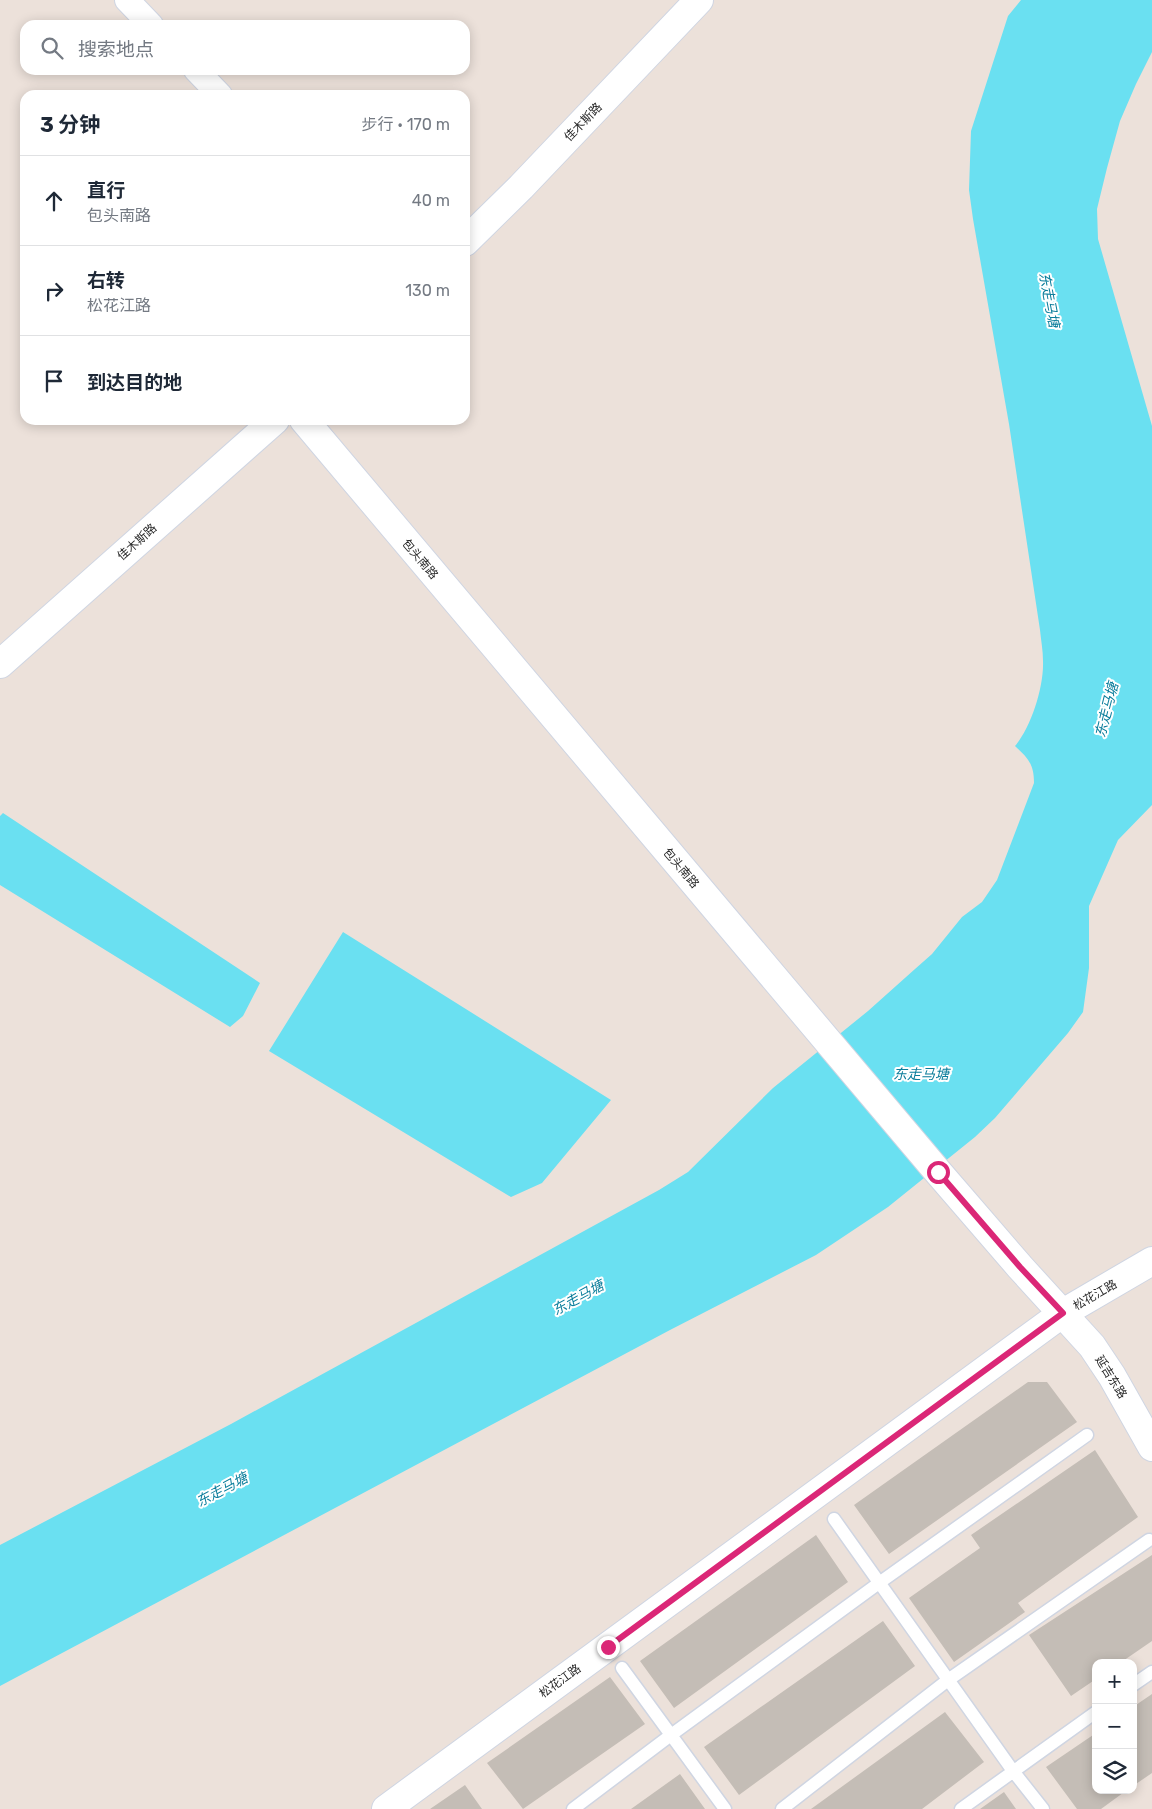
<!DOCTYPE html>
<html lang="zh">
<meta charset="utf-8">
<style>
body{margin:0;font-family:Rubik,"Noto Sans SC",sans-serif;background:#f2f2f3;color:#1f2937}
.controls{position:absolute;right:15px;bottom:15px;display:grid;overflow:hidden;border-radius:10px;box-shadow:0 2px 12px #0003}
.controls button{width:45px;height:45px;display:grid;place-items:center;padding:0;border:0;border-bottom:1px solid #e0e1e3;background:#fff;color:#1f2937;font:25px sans-serif}
.stop{position:absolute;width:15px;height:15px;margin:-11px;border:4px solid #db2777;border-radius:50%;background:#fff}
.stop.end{background:#db2777;border-color:#fff;box-shadow:0 1px 5px #0008}
.list{margin:0;padding:0;list-style:none}
h2{display:flex;justify-content:space-between;align-items:center;height:65px;margin:0;padding:0 20px;font-size:21px}
h2 small{font-size:16px;font-weight:400;color:#747a83}
.list li{display:grid;grid-template-columns:32px 1fr auto;gap:15px;align-items:center;box-sizing:border-box;height:90px;padding:0 20px;border-top:1px solid #e0e1e3}
.list b{display:block;font-size:19px;white-space:nowrap}
.list p{margin:0;font-size:16px;white-space:nowrap;color:#747a83}
.list em{font-size:16px;font-style:normal;color:#747a83}
.icon{flex:none;width:28px;height:28px;fill:none;stroke:currentColor;stroke-width:2;stroke-linecap:round;stroke-linejoin:round}
.map{position:relative;flex:none;width:1152px;height:1809px;overflow:hidden}
.search{position:absolute;background:#fff;box-shadow:0 2px 12px #0003;left:20px;top:20px;width:450px;height:55px;display:flex;align-items:center;gap:12px;box-sizing:border-box;padding:0 18px;border-radius:15px;color:#747a83;font-size:19px}
.panel{position:absolute;background:#fff;box-shadow:0 2px 12px #0003;left:20px;top:90px;width:450px;height:335px;border-radius:15px}
.map>svg:first-child{display:block}
.water{fill:#6ae0f1}
.building{fill:#c4bdb6}
.lines{fill:none;stroke-linecap:round;stroke-linejoin:round}
.service-casing{stroke:#cfd5e2;stroke-width:15}
.minor-casing{stroke:#cfd5e2;stroke-width:26}
.tertiary-casing{stroke:#cfd5e2;stroke-width:30}
.secondary-casing{stroke:#cfd5e2;stroke-width:30}
.service{stroke:#fff;stroke-width:12}
.minor{stroke:#fff;stroke-width:24}
.tertiary{stroke:#fff;stroke-width:28}
.secondary{stroke:#fff;stroke-width:28}
.route{stroke:#db2777;stroke-width:6}
.labels{text-anchor:middle;dominant-baseline:central;stroke-width:4;stroke-linejoin:round;paint-order:stroke}
.street-label{font-size:12px;fill:#292929;stroke:#fff}
.water-label{font-size:14px;font-style:italic;fill:#0a7d9b;stroke:#fff}
</style>
<div class="map">
<svg width="1152" height="1809" viewBox="0 0 1152 1809">
<rect width="100%" height="100%" fill="#ece1da"/>
<path class="water" d="M1021,0H1152V52L1136,84L1120,121L1107,168L1097,209L1098,239L1152,426V805L1118,840L1089,906V968L1083,1012L1068,1033L995,1118L975,1137L888,1207L816,1255L670,1330L0,1686V1545L231,1424L659,1190L688,1172L773,1088L868,1011L915,969L932,954L962,917L982,902L997,880L1034,783C1034,764 1028,758 1015,746C1031,727 1044,687 1043,661C1043,651 1041,640 1040,630L1009,424L973,219L969,190L971,131L1008,16Z
M3,813L260,983L243,1016L230,1027L0,885V816Z
M343,932L611,1100L542,1183L511,1197L269,1051Z"/>
<path class="building" d="M1028,1382H1047L1077,1422L889,1554L854,1505Z
M1095,1450L1138,1517L1018,1603L1025,1612L954,1662L909,1598L980,1548L971,1535Z
M816,1535L848,1582L674,1708L640,1661Z
M1152,1555V1641L1120,1663H1096V1679L1071,1696L1029,1635Z
M883,1621L915,1666L739,1795L704,1747Z
M610,1677L645,1724L523,1809L487,1763Z
M1152,1694V1773L1133,1786V1707Z
M945,1712L984,1762L922,1809H811Z
M1096,1733V1790H1127L1101,1809H1077L1046,1767Z
M680,1774L705,1809H631Z
M465,1785L482,1809H430Z
M1004,1792L1016,1809H980Z"/>
<g class="lines">
<defs>
<path id="service" d="M834,1519L1013,1771L1043,1809
M622,1668L671,1735L879,1583L1087,1435
M1133,1685L1152,1672
M573,1809L671,1735L725,1809
M782,1809L948,1680L1149,1540
M961,1809L1096,1712"/>
<path id="minor" d="M127,0L151,25
M196,70L220,95"/>
<path id="tertiary" d="M465,242L521,187L699,0
M304,420L938,1172L1020,1267L1092,1346L1112,1376L1152,1447
M0,664L275,420"/>
<path id="secondary" d="M386,1809L1063,1313L1152,1261"/>
</defs>
<use href="#service" class="service-casing"/>
<use href="#minor" class="minor-casing"/>
<use href="#tertiary" class="tertiary-casing"/>
<use href="#secondary" class="secondary-casing"/>
<use href="#service" class="service"/>
<use href="#minor" class="minor"/>
<use href="#tertiary" class="tertiary"/>
<use href="#secondary" class="secondary"/>
</g>
<g class="lines">
<path class="route" d="M608,1647L1063,1313L1020,1267L938,1172"/>
</g>
<g class="labels">
<g class="street-label">
<text transform="translate(583 122) rotate(-46)">佳木斯路</text>
<text transform="translate(137 542) rotate(-42)">佳木斯路</text>
<text transform="translate(420 559) rotate(50)">包头南路</text>
<text transform="translate(681 868) rotate(50)">包头南路</text>
<text transform="translate(1095 1295) rotate(-30)">松花江路</text>
<text transform="translate(1111 1377) rotate(58)">延吉东路</text>
<text transform="translate(560 1681) rotate(-36)">松花江路</text>
</g>
<g class="water-label">
<text transform="translate(1049 300) rotate(79)">东走马塘</text>
<text transform="translate(1107 710) rotate(-76)">东走马塘</text>
<text x="921" y="1074">东走马塘</text>
<text transform="translate(578 1298) rotate(-29)">东走马塘</text>
<text transform="translate(222 1490) rotate(-28)">东走马塘</text>
</g>
</g>
</svg>
<div class="controls">
<button>+</button>
<button>−</button>
<button><svg class="icon" aria-label="layers" viewBox="0 0 24 24"><path d="M12 4l9 5-9 5-9-5zM3 14l9 5 9-5"/></svg></button>
</div>
<div class="stop" style="left:938px;top:1172px"></div>
<div class="stop end" style="left:608px;top:1647px"></div>
<div class="search"><svg class="icon" aria-label="search" viewBox="0 0 24 24"><circle cx="10" cy="10" r="6"/><path d="M15 15l6 6"/></svg>搜索地点</div>
<section class="panel">
<h2>3 分钟<small>步行 · 170 m</small></h2>
<ul class="list">
<li><svg class="icon" aria-label="ahead" viewBox="0 0 24 24"><path d="M12 20V5M6 11l6-6 6 6"/></svg><div><b>直行</b><p>包头南路</p></div><em>40 m</em></li>
<li><svg class="icon" aria-label="right" viewBox="0 0 24 24"><path d="M7 20v-9h11M14 6l5 5-5 5"/></svg><div><b>右转</b><p>松花江路</p></div><em>130 m</em></li>
<li><svg class="icon" aria-label="arrive" viewBox="0 0 24 24"><path d="M6 21V4h12l-3 4 3 4H6"/></svg><div><b>到达目的地</b></div></li>
</ul>
</section>
</div>
